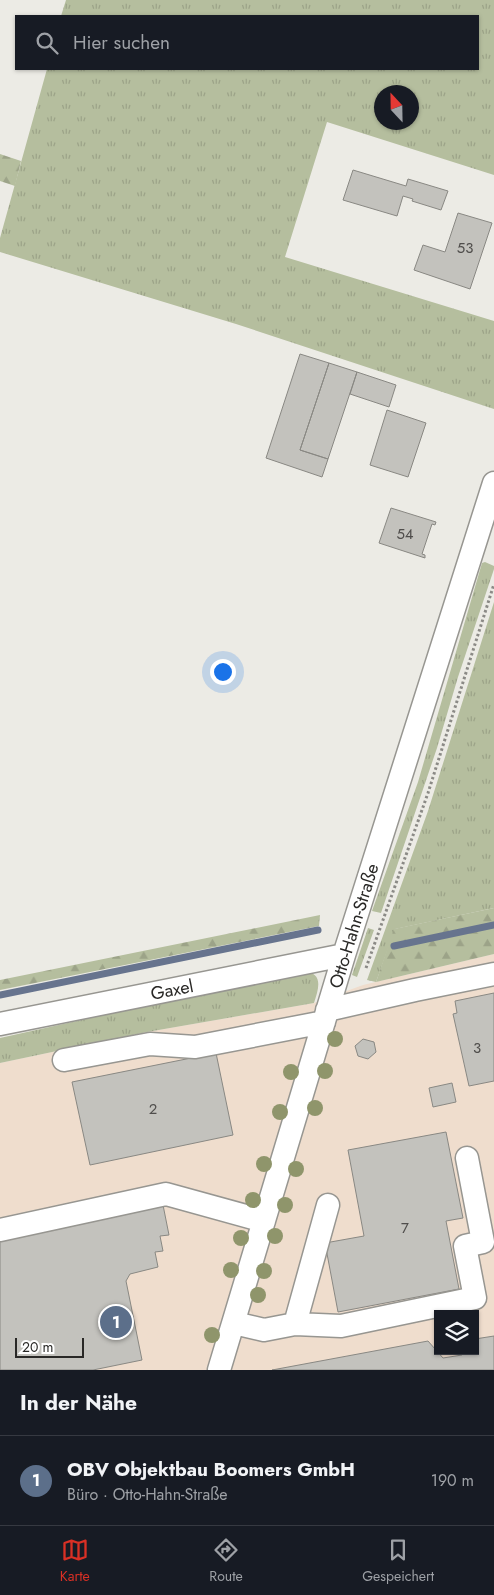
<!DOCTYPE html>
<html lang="de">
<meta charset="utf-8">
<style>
body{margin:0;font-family:Jost,sans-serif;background:#20242c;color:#f1f3f6}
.controls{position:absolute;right:15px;bottom:15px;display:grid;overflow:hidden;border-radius:0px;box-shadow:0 1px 4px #0004}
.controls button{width:45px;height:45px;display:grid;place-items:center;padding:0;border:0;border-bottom:1px solid #363941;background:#171b24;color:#f1f3f6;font:25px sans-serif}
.compass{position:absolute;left:374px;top:85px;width:45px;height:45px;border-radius:50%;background:#171b24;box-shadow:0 1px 4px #0004;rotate:338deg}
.scale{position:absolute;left:15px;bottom:12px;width:69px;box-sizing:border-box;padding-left:5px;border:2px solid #292826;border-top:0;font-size:14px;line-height:18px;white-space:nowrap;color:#292826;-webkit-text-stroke:4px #fff;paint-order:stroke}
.you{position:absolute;left:222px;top:671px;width:18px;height:18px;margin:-12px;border:4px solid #fff;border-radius:50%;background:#1a73e8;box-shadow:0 0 0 8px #1a73e833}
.badge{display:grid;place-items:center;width:32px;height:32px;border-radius:50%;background:#d93025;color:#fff;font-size:16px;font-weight:700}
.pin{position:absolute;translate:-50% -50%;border:2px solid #fff;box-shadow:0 1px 5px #0006}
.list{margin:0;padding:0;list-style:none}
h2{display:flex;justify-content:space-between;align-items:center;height:65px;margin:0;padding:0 20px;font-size:21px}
h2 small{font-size:16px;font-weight:400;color:#9ea1a6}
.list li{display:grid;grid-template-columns:32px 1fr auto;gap:15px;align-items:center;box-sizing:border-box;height:90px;padding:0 20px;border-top:1px solid #363941}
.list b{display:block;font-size:19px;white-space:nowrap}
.list p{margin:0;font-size:16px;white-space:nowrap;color:#9ea1a6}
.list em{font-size:16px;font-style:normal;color:#9ea1a6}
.icon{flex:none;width:28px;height:28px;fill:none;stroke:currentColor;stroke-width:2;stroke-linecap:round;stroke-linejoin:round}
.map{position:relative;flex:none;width:494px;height:1370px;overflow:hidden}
.search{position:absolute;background:#171b24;box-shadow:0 1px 4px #0004;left:15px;right:15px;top:15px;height:55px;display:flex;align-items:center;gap:12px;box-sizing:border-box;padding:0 18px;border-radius:0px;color:#9ea1a6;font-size:19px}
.sheet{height:155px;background:#171b24}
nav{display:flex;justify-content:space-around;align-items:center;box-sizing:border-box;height:70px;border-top:1px solid #363941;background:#171b24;font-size:14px;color:#9ea1a6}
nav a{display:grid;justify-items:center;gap:2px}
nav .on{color:#d93025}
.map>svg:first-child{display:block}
.industrial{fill:#efddcd;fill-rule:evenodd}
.grass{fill:url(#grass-tufts);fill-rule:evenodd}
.forest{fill:url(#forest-firs)}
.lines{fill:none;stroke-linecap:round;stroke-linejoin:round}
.stream{stroke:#67748e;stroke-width:7}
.building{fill:#c3c2bd;stroke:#898883}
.minor-casing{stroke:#979691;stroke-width:25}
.path{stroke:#8b8a86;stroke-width:3;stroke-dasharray:2.5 2.5;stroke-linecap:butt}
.minor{stroke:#fff;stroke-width:22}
.tree{fill:#8f956b}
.labels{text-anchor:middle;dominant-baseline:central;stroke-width:5;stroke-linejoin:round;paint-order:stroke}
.number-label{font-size:15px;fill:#504e4c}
.street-label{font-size:18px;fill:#292826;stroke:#fff}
</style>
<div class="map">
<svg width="494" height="1370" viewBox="0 0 494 1370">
<defs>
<pattern id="grass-tufts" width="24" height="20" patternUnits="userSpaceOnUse" patternTransform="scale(1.25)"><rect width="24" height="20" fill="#b5be9e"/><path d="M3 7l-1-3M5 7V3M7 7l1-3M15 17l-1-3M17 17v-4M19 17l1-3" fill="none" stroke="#9ca388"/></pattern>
<pattern id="forest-firs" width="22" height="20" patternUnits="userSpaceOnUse" patternTransform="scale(1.25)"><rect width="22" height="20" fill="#b5be9e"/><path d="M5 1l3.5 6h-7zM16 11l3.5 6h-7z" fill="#9ca388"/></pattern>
</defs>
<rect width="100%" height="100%" fill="#ecebe5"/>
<path class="industrial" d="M494,954V1370H0V1063L147,1032L314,1003L363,985ZM438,1314H475V1351H438Z"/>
<path class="grass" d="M66,0H494V175L327,122L285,257L494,321V409L236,324L0,252V238L47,69H478V16H61ZM382,92H412V122H382Z
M485,562L494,566V569L458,677L437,748L381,913L372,911L418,782L482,563Z
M494,602V908L395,929L376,982L367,980L428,811Z
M368,928L374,930L357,977L352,975Z
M302,971C324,972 319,988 314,1003L147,1032L0,1063V1038Z"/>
<path class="forest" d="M0,154L21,161L15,186L0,181Z
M494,908V954L376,982L394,929Z
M320,915L319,926L0,990V980Z"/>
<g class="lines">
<path class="stream" d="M394,946L494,925
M0,995L318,930"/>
</g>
<path class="building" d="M353,170L406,186L408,179L448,191L441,210L412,201L413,199L403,196L397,216L343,200Z
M458,213L492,223L470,289L414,270L423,245L445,252Z
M300,354L329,363L300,450L328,459L322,477L266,458Z
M329,363L357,372L328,459L300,450Z
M357,372L396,385L389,407L350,394Z
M387,410L426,423L408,477L370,465Z
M391,508L436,522L435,525L432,524L422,554L425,555V558L379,543Z
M494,993V1081L469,1086L453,1014L457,1013L455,1001Z
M363,1039L374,1042L376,1052L368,1059L358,1056L355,1046Z
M216,1053L233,1135L90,1165L72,1082Z
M452,1083L456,1102L433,1107L429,1088Z
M446,1132L463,1218L446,1221L459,1289L338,1312L325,1243L364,1236L348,1150Z
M163,1205L169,1235L160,1236L163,1251L155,1252L158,1267L130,1274L126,1281L142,1360L93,1370H0V1237Z
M494,1336V1370H272L428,1341L443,1358L462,1355V1351H475V1339Z"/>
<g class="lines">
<defs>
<path id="minor" d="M327,1010L415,990L494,974
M0,1024L344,955
M64,1060L150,1044L195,1047L324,1022
M0,1230L166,1194L264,1221
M234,1323L264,1330L295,1324L328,1205
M295,1324L341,1326L475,1298L465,1246L483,1242L467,1158
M219,1370L344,955L494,483"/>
</defs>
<use href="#minor" class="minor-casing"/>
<path class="path" d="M366,968L428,793L494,584"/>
<use href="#minor" class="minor"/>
</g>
<g class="tree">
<circle cx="335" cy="1039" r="8"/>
<circle cx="325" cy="1071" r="8"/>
<circle cx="291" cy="1072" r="8"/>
<circle cx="315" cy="1108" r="8"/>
<circle cx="280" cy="1112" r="8"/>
<circle cx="264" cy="1164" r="8"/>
<circle cx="296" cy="1169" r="8"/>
<circle cx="253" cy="1200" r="8"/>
<circle cx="285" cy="1205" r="8"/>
<circle cx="275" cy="1236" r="8"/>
<circle cx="241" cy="1238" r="8"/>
<circle cx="231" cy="1270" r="8"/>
<circle cx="264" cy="1271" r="8"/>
<circle cx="258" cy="1295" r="8"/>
<circle cx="212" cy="1335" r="8"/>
</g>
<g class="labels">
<g class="number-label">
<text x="465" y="248">53</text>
<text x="405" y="534">54</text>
<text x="477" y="1048">3</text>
<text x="153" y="1109">2</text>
<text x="405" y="1228">7</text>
</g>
<g class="street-label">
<text transform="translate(354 926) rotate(-73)">Otto-Hahn-Straße</text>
<text transform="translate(172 990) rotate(-11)">Gaxel</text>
</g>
</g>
</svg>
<div class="controls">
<button><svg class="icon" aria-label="layers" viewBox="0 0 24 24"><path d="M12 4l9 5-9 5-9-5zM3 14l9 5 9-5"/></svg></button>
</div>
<svg class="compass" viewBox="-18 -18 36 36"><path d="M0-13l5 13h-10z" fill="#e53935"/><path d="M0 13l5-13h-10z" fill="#9ea1a6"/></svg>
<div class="scale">20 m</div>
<div class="you"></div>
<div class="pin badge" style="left:116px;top:1322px;background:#5c6f8a">1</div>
<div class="search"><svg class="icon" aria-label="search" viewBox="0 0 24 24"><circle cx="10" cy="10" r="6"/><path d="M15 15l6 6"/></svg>Hier suchen</div>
</div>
<section class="sheet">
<h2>In der Nähe<small></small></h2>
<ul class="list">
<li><span class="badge" style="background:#5c6f8a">1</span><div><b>OBV Objektbau Boomers GmbH</b><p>Büro · Otto-Hahn-Straße</p></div><em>190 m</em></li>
</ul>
</section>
<nav>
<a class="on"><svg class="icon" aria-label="map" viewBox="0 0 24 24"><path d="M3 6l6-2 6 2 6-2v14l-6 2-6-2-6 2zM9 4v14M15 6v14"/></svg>Karte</a>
<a><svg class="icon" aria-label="directions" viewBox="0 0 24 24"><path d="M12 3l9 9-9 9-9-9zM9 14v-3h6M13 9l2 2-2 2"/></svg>Route</a>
<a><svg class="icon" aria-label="saved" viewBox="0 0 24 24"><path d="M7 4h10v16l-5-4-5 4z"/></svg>Gespeichert</a>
</nav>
